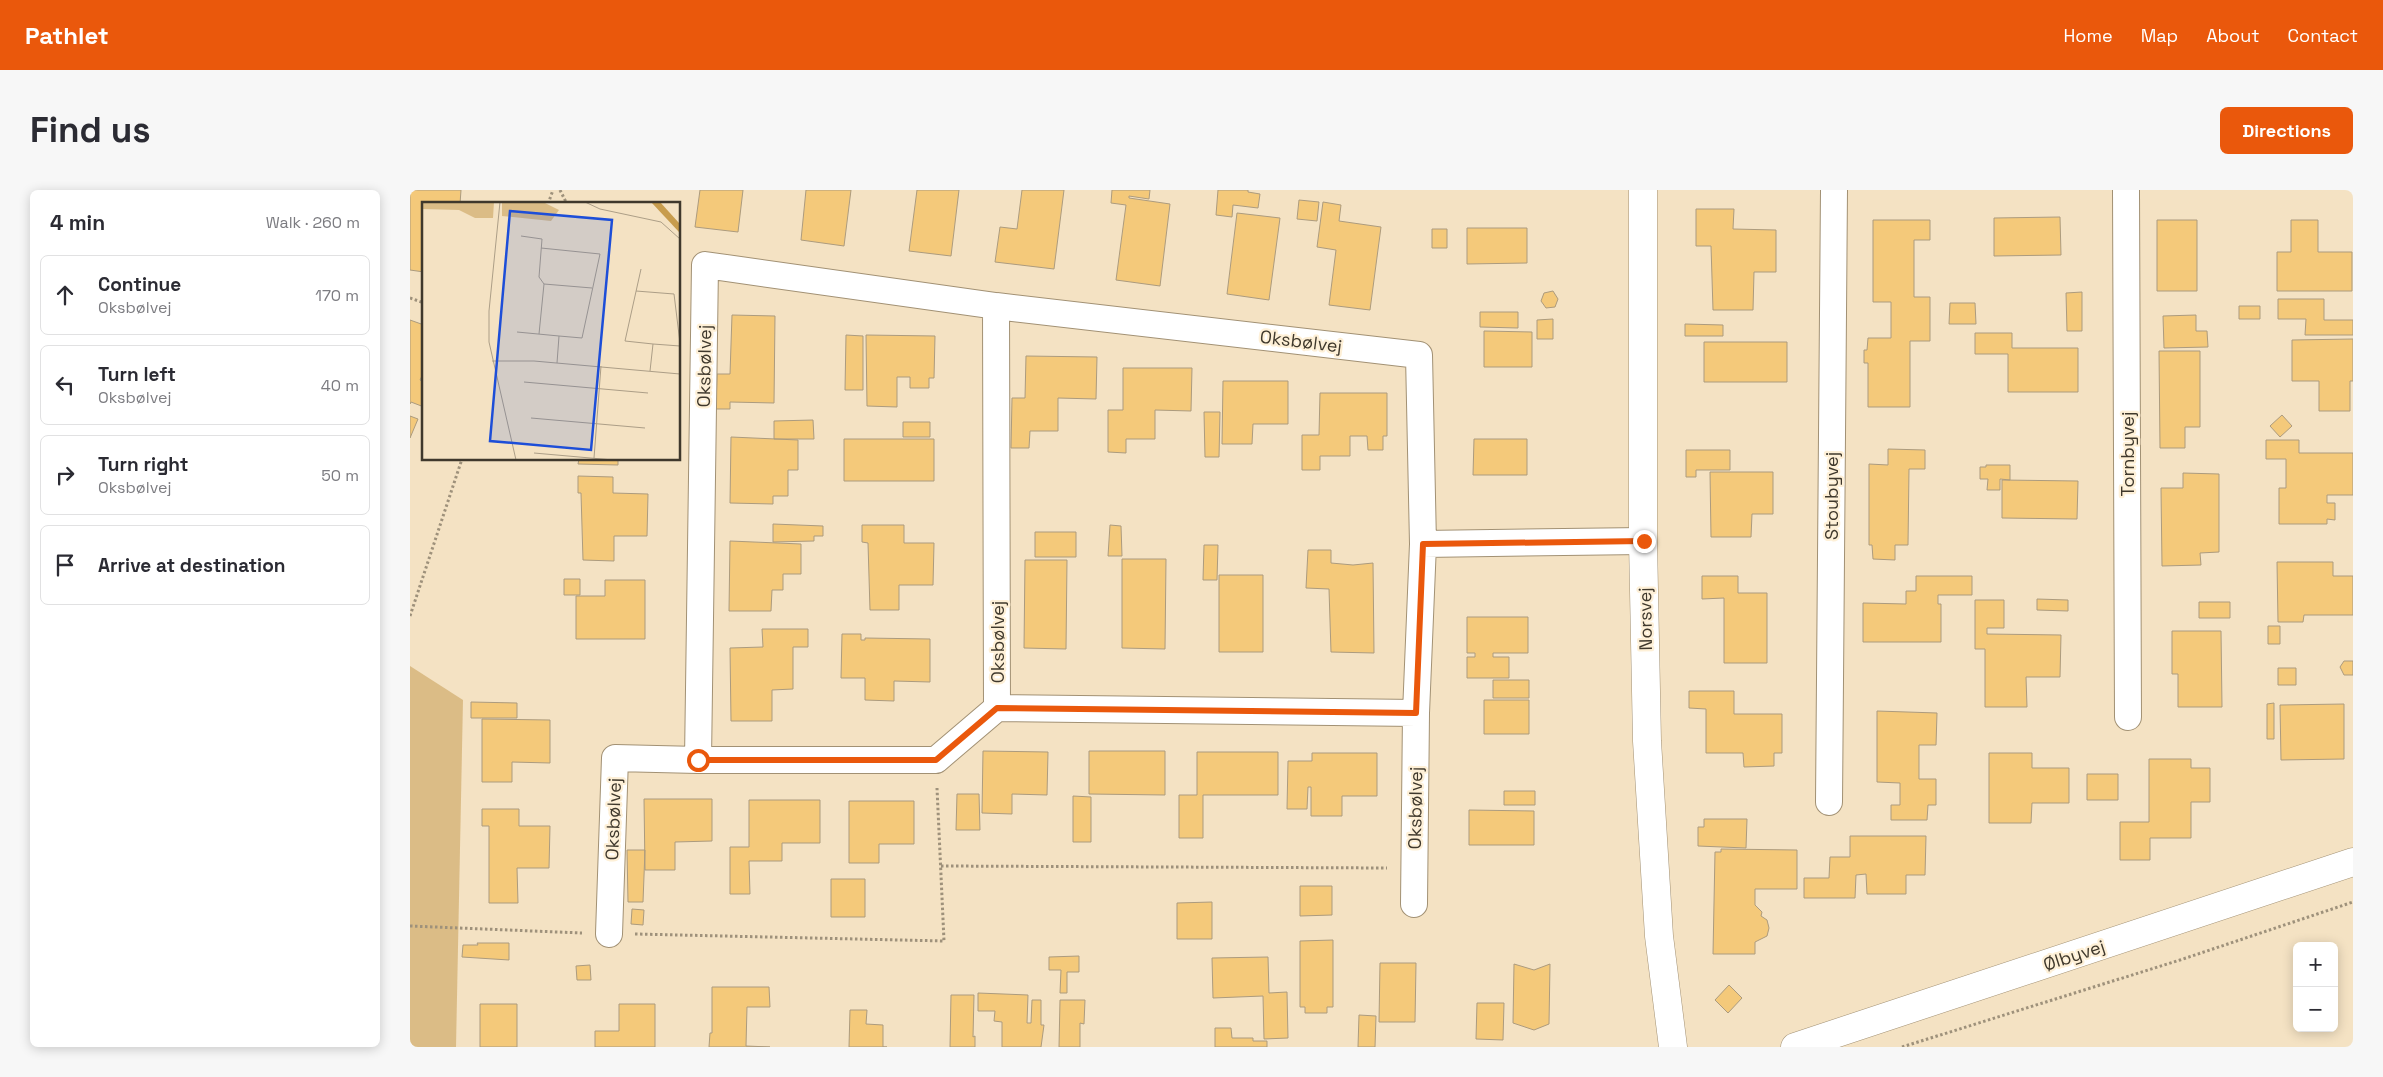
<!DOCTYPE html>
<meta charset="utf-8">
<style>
body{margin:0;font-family:"Space Grotesk",sans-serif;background:#f7f7f7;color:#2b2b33}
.controls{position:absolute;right:15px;bottom:15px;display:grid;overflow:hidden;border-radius:8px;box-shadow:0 2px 12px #0003}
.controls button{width:45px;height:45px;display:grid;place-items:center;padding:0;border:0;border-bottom:1px solid #e1e1e2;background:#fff;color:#2b2b33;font:25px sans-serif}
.stop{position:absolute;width:15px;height:15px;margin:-11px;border:4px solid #ea580c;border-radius:50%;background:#fff}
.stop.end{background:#ea580c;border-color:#fff;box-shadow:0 1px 5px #0008}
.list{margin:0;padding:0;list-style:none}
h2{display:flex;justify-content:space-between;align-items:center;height:65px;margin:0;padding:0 20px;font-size:21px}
h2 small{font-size:16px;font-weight:400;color:#7c7c81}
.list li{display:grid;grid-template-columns:32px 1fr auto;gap:15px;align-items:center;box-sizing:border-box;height:80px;margin:0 10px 10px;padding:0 10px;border:1px solid #e1e1e2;border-radius:8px}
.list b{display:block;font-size:19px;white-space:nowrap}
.list p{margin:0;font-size:16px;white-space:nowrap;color:#7c7c81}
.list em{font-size:16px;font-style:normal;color:#7c7c81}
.icon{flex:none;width:28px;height:28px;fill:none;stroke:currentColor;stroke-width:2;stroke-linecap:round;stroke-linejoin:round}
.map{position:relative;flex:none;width:1943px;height:857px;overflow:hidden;border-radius:8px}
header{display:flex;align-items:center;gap:30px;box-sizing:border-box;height:70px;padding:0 25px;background:#ea580c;color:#fff}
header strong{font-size:24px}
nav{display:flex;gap:28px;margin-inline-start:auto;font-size:18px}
.intro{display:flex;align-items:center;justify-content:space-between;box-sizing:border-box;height:120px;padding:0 30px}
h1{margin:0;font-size:35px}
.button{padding:12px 22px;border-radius:8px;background:#ea580c;color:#fff;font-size:18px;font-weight:700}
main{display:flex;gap:30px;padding:0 30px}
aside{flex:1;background:#fff;border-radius:8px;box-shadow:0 2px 12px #0003}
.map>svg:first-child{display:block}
.green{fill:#dbbc86}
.building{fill:#f4c97a;stroke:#ac9b7e}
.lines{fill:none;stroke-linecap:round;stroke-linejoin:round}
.minor-casing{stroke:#a29174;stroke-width:28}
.tertiary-casing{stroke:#a29174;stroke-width:29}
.path{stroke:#9e917b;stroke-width:3;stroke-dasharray:2.5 2.5;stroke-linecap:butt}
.minor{stroke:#fff;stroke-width:26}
.tertiary{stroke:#fff;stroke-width:28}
.route{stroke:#ea580c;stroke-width:6}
.labels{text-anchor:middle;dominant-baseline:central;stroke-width:4.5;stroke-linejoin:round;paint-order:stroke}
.street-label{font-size:18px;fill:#3f382c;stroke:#fef0d7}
.inset-road{fill:none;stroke:#ac9e87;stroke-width:1}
.view{fill:#1d4ed8;fill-opacity:0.15;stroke:#1d4ed8;stroke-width:2.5}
.inset-edge{fill:none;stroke:#3f382c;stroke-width:2.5}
</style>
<header>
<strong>Pathlet</strong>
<nav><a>Home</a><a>Map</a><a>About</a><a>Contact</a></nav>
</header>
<div class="intro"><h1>Find us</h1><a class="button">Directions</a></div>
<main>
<aside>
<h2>4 min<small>Walk · 260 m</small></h2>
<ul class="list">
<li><svg class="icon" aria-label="ahead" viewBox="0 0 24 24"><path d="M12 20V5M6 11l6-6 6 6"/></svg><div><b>Continue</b><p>Oksbølvej</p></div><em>170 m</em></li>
<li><svg class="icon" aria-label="left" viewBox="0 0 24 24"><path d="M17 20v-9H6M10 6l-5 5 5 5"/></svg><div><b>Turn left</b><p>Oksbølvej</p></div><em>40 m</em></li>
<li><svg class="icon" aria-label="right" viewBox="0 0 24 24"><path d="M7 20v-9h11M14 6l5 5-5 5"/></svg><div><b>Turn right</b><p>Oksbølvej</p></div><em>50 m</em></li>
<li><svg class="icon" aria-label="arrive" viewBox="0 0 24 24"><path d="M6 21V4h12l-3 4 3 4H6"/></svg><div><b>Arrive at destination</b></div></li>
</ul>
</aside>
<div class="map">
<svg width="1943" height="857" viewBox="0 0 1943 857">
<rect width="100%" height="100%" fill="#f4e2c3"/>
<path class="green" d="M0,476L53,510L46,857H0Z"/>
<path class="building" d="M0,0H51L50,14H14V82L0,80Z
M290,0H333L328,42L285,37Z
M396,0H441L434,56L391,50Z
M507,0H549L541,66L499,61Z
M612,0H654L644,79L585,72L590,37L607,39Z
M702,0H740L739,9L719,6V8L760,14L750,96L706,90L716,15L701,13Z
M808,0H838V2L850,4L848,18L823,15L822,27L806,25Z
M889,10L909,12L907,31L887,29Z
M913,12L931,15L929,31L971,37L960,120L919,115L926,60L907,57Z
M1286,19H1324L1323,39L1366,40V82H1344L1343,120H1303L1301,56H1286Z
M827,23L870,28L859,110L817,104Z
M1650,27L1651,65L1584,66V28Z
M1463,30H1520V50H1504V107H1520V151H1500V217H1458V173H1454V160H1457L1458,148H1481V112H1463Z
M1747,30H1787V101H1747Z
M1881,30H1908V62H1942V101H1867V62H1881Z
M1057,38H1117V73L1057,74Z
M1022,39H1037V58H1022Z
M1143,101L1148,109L1145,117L1136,118L1131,111L1134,103Z
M1672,102V141H1657L1656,103Z
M1868,109H1914V130H1943V145H1895L1896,129H1868Z
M1540,113H1565L1566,134H1539Z
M1829,116H1850V129H1829Z
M1070,122H1108V138L1070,137Z
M322,125L365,126L364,213L320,212V219H306L307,184H320Z
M1786,125V141H1797L1798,157L1754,158L1753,126Z
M1143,129V149H1127V130Z
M0,130L14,135V182L10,190L14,192V217L1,212L0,214Z
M1275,134L1313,135V146H1275Z
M1074,141L1122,142V177H1074Z
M1565,143H1602V158H1668V202H1598V164H1565Z
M436,145L453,146V200H435Z
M456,145L525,146L524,188H519V198H500V187H487V217L457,216Z
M1943,149V191H1940V221H1909V191H1882V150Z
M1294,152H1377V192H1294Z
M1749,161H1790V237H1775V258H1750Z
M616,166L687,167L686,209L648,208V241H620L619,258H601L602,208H615Z
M713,178H782L781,221L745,220V249H716V263L698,262V220H713Z
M813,191H878V234H843L842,254H812Z
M910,203H977V246H973V260H958L957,246H940V266H910V280H892V245H909Z
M794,222H810L809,267H795Z
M1872,225L1882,236L1870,247L1860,236Z
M0,226L8,229L0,248Z
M403,230L404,249H364V231Z
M493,232H520V247H493Z
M321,247L388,250V280H378V306H363V314L320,313Z
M434,249H524V291H434Z
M1064,249H1117V285H1063Z
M1856,250H1889V263H1943V305H1917V313H1925V330L1917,329V334H1869V298H1876V269H1856Z
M1478,259L1515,260V279H1499L1498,355H1485V370L1463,369L1462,355H1459V274L1478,275Z
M1276,260H1320V280H1286V287H1276Z
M169,269H208V275L168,274Z
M1576,275H1600V290L1590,289V300H1577L1578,289H1570V277H1576Z
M1300,282H1363V324H1342L1341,347H1301Z
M1773,283L1809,284V362L1790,363L1791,375L1752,376L1751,298H1773Z
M168,286L203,287V303L238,304L237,346H204V371L173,370L171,303H168Z
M1592,290L1668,291L1667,329L1592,328Z
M363,334L413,336V346H404V351L363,352Z
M452,335H494V353H524L523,395H489V420H460L458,353L452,352Z
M700,335L711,336L712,366H698Z
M625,342H666V367H625Z
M320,351L391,354V384H373V400H362L361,421H319Z
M794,355H808L807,390H793Z
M898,360H921V373L943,375L963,373L964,463L921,462L919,399L896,398Z
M712,369H756L755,459L712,458Z
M615,370H657L656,459L614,458Z
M1867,372H1923V386H1943V425H1894L1893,432H1868Z
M809,385H853V462H809Z
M1292,386H1328V403H1357V473H1314V408L1292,409Z
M1506,386H1562V405H1528V414H1531V452H1453V413L1496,414V401H1506Z
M154,389H170V405H154Z
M195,390H235V449H166V406H195Z
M1627,409L1658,410V421L1627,420Z
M1565,410H1594V438H1577V444L1651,445L1650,487H1616L1617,517H1575V459H1565Z
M1789,412H1820V428H1789Z
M1057,427H1118V463H1083V467H1099V488H1057V467H1065V463H1057Z
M1858,436H1870V454H1858Z
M352,439H398V457H383V499L362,500V531H321L320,458L353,457Z
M1762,441H1811L1812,517H1768V484H1762Z
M432,444H451V450H455V448L520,449V492L484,491V511L455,510V488H431Z
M1934,471H1943V485H1934L1930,477Z
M1868,478H1886V495H1868Z
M1083,490H1119V508H1083Z
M1279,501H1324V524H1372V563H1364V576L1334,577L1333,563H1296V519L1279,518Z
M1074,510H1119V544H1074Z
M61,512L107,513V528H61Z
M1864,513V549H1857V514Z
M1934,514V569L1871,570L1870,515Z
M1467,521L1527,523L1526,555H1509V589H1526V615H1518L1517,630H1481V615H1490V593L1467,592Z
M72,529L140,530V573L102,572V592H72Z
M573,561L638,562L637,605L602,604V624L572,623Z
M679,561H755V605L679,604Z
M787,562H868V605H793V648H769V605H787Z
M902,563H967V606H932V626H901V597H898L897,619H877L878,571H902Z
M1579,563H1622V578H1659V613H1622L1621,633H1579Z
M1739,569H1781V578H1800V612H1781V648H1740V670H1710V632H1739Z
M1677,584H1708V610H1677Z
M1094,601H1125V615H1094Z
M547,604H569L570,640H546Z
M663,606L681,607V652H663Z
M234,609H302V651L265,652V680H235Z
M339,610H410V653H372V671H339L340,704H320V657H339Z
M439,611H504V654H469V673H439Z
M72,619H109V636H140L139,678H107L108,713H79V636H72Z
M1059,620L1124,621V655H1059Z
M1294,629H1337L1336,658L1288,656V637H1294Z
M1440,646H1516L1515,685H1496V704H1457L1456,684L1446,685L1445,708H1394V688H1419L1420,667H1440Z
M1311,659L1387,660V699H1345V715L1352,722L1351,726L1357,730L1359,738L1357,746L1345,752V764H1303L1305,662H1311Z
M217,660H235L233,712H218Z
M421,689H455V727H421Z
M890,696H922V725L890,726Z
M802,712V749H767V713Z
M222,719L234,720L233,735L221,734Z
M923,750V817H917V823H895V817H890V751Z
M67,753H99V770L52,767L53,755H68Z
M669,766V782H657V803H650L651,780H639V767Z
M858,767L859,803L877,802L878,848L854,849L853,806L803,808L802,768Z
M970,773H1006L1005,832H969Z
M1104,774L1124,780L1140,774L1139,834L1124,840L1103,833Z
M180,775L181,790H167L166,776Z
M1319,795L1332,808L1318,823L1305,810Z
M302,797H359L360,817H337L336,856L360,857H299L300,843H302Z
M568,803L618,805L617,833H621L622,810H631V835H634L631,857H592V832L584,831L585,821H568Z
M541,805H564L563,847L565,846V857H540Z
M650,810H675L674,834L670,833V857H649Z
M1067,813H1094L1093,850L1066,849Z
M70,814H107V857H70Z
M209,814H245V857H185V841H209Z
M440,820H457L456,834L473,835V857H477H439Z
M949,825L966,826L965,857H948Z
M805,838H821L822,848H843V851H857V857H805Z"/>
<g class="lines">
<defs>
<path id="minor" d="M1716,0L1718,527
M586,116L587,518
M288,570L295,75L586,116L1009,165L1013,354L1233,351
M1419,612L1424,0
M1004,714L1006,523L1013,354
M199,744L205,568L288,570H526L587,518L1006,523"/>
<path id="tertiary" d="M1233,0V351L1237,551L1249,746L1263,857
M1385,857L1943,672"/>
</defs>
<use href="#minor" class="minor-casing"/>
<use href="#tertiary" class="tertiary-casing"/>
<path class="path" d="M150,0L157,14
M138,14L143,0
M0,108L14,113
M0,426L52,269
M531,676L977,678
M0,736L172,743
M225,744L534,751L527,598
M1492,857L1770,770L1943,712"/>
<use href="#minor" class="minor"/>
<use href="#tertiary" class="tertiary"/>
</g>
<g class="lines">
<path class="route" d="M288,570H526L587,518L1006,523L1013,354L1234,351"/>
</g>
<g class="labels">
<g class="street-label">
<text transform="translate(891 151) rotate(7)">Oksbølvej</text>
<text transform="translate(294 176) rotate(-89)">Oksbølvej</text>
<text transform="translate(1717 264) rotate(-90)">Tornbyvej</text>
<text transform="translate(1421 306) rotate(-90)">Stoubyvej</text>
<text transform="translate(1235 429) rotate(-91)">Norsvej</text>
<text transform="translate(587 452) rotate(-90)">Oksbølvej</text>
<text transform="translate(1005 618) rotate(-89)">Oksbølvej</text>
<text transform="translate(203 629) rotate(-88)">Oksbølvej</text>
<text transform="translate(1664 765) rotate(-18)">Ølbyvej</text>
</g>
</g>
<g transform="translate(12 12)">
<rect width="258" height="258" fill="#f4e2c3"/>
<path d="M0,0H72L71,16H53L37,8L0,7ZM80,0H121L137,8L129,19L80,14Z" fill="#dbbc86"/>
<path d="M229,0H238L257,21V30Z" fill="#c79c4d"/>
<path class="inset-road" d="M78,0L67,109V140L94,258M163,0L178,7L239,20L258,37M99,34L120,37L117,75L122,82L117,132M119,46L178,52L160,136L137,134L135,161M219,67L203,139L231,142L228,169M122,82L170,86M214,89L252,92L258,141M95,130L137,134M231,142L258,144M70,159H112L258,172M102,180L226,191M109,216L223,226M112,251L191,258M172,256L179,164"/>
<path class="view" d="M88,9L190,18L169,248L68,239Z"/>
<rect width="258" height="258" class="inset-edge"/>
</g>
</svg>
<div class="controls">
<button>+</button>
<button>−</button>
</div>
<div class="stop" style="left:288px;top:570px"></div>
<div class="stop end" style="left:1234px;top:351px"></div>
</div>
</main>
